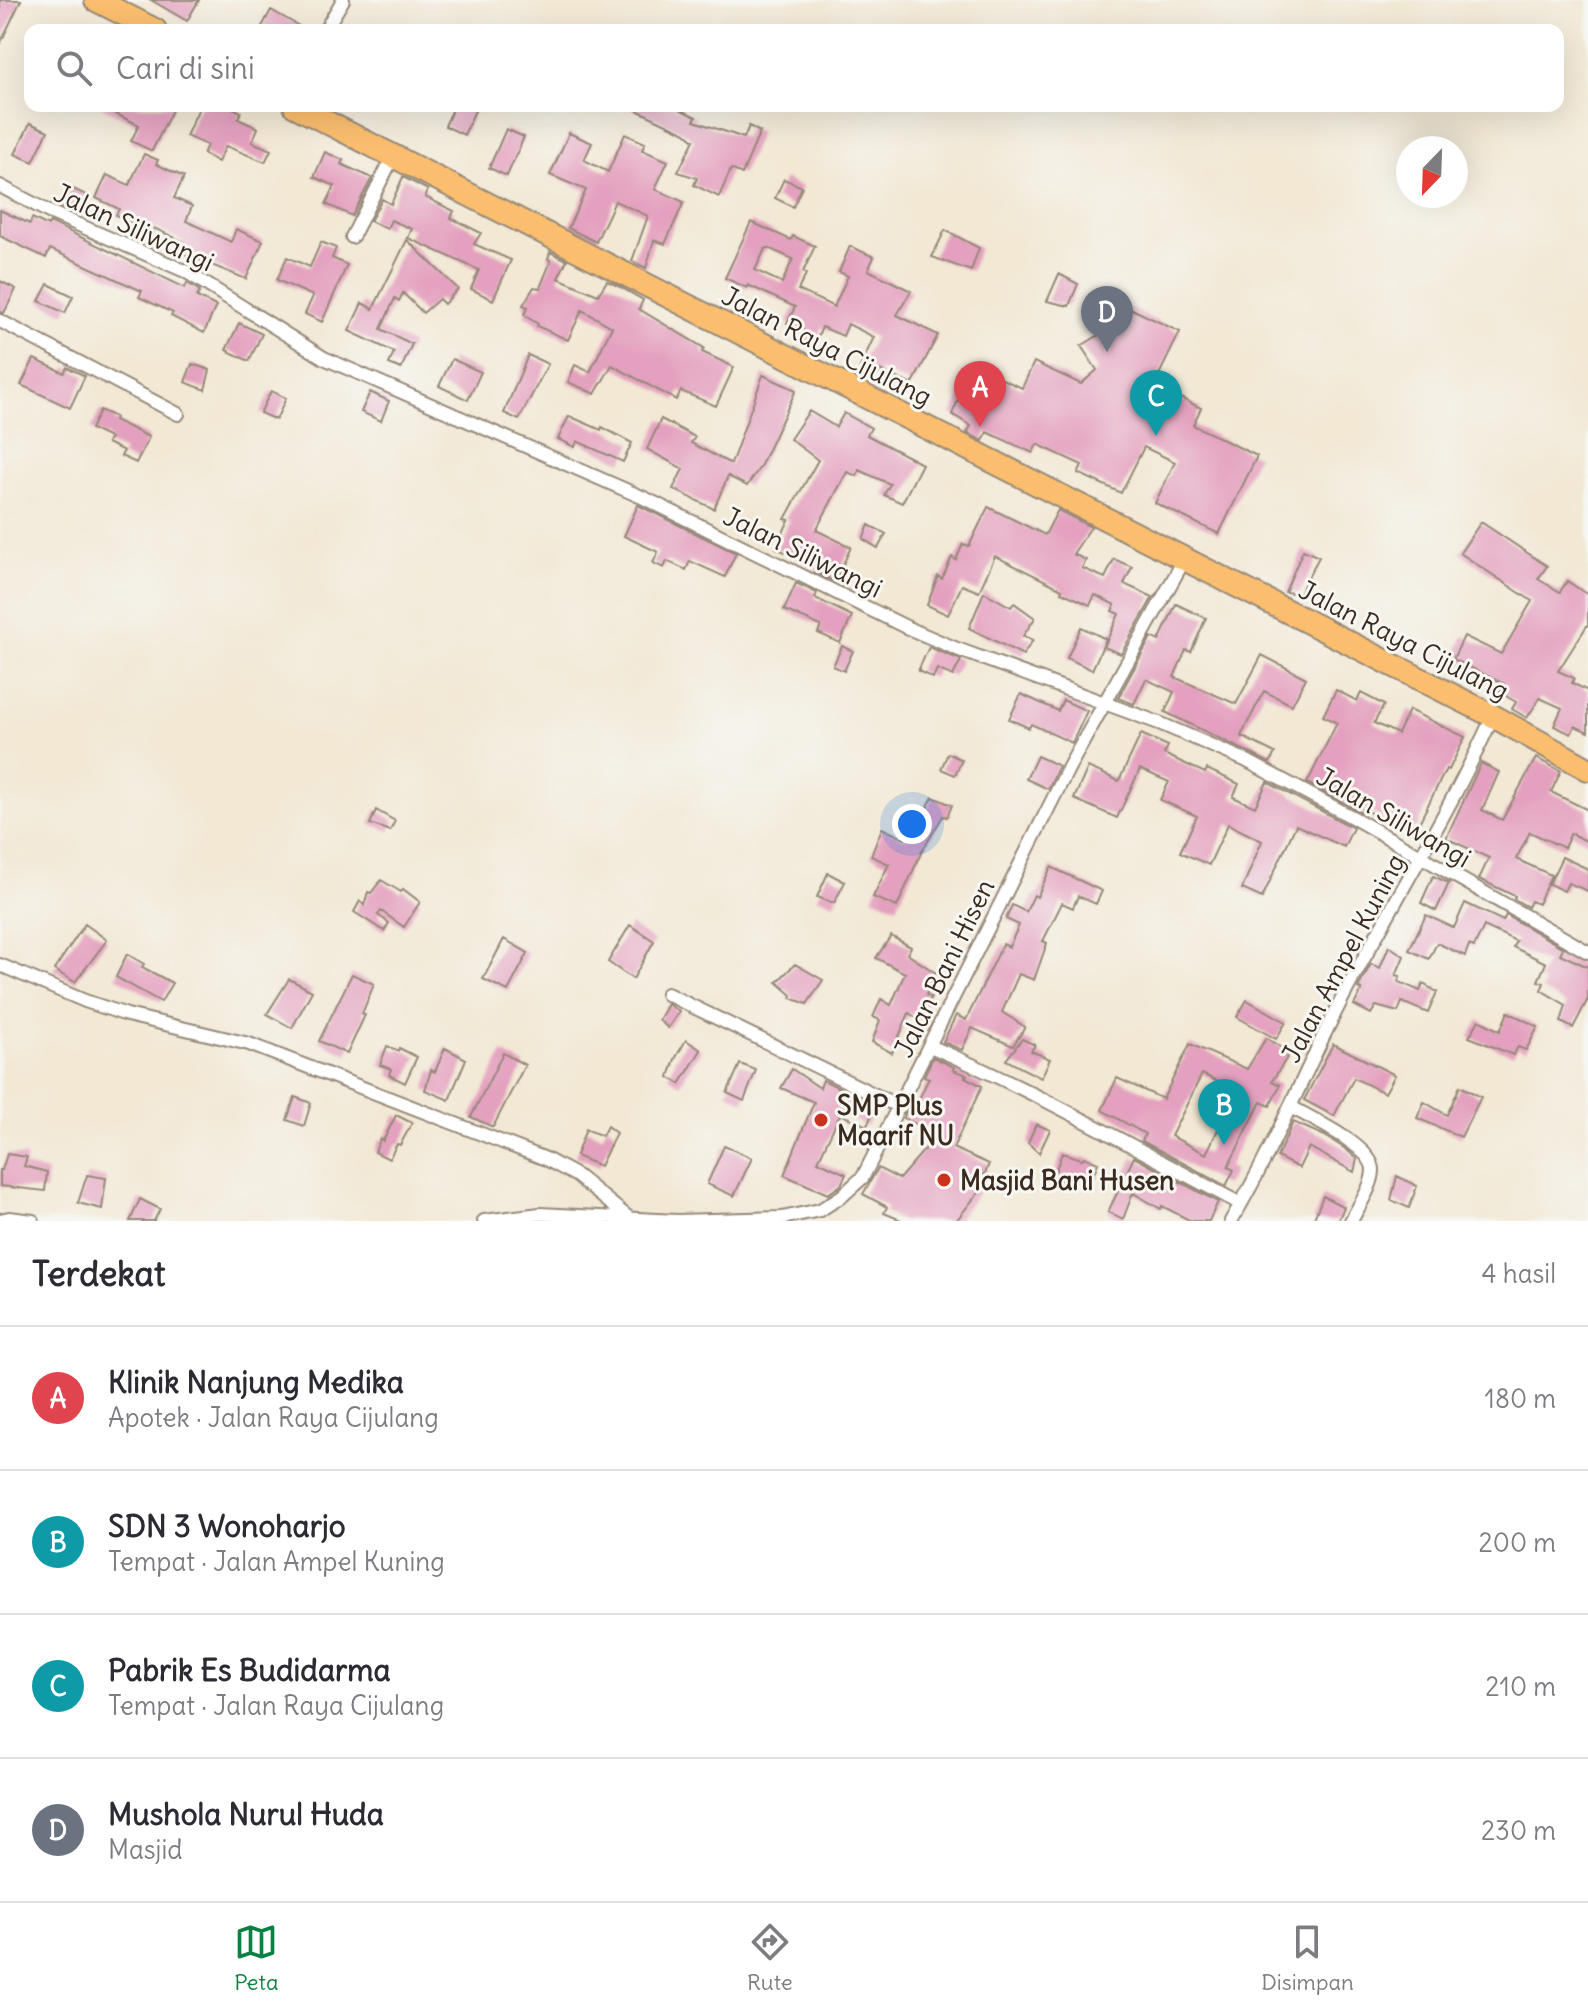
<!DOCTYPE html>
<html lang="id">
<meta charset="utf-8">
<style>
body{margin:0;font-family:Delius,sans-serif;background:#f2f2f3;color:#2b2b33}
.compass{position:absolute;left:1396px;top:136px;width:72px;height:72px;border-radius:50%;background:#fff;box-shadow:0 8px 32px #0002;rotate:203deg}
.you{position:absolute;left:912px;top:824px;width:28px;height:28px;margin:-20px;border:6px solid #fff;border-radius:50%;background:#1a73e8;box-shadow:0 0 0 12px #1a73e833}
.badge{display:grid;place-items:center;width:52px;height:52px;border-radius:50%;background:#0b8043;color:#fff;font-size:26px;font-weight:700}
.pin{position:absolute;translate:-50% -66px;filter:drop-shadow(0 2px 4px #0008)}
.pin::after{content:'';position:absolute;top:42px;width:28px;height:24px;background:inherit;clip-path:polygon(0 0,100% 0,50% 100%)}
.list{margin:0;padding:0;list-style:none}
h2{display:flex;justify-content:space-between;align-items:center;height:104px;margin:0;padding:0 32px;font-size:34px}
h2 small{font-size:26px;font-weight:400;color:#7c7c81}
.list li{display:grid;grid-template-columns:52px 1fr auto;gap:24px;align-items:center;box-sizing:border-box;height:144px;padding:0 32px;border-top:2px solid #e1e1e2}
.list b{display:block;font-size:30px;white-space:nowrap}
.list p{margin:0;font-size:26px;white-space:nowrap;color:#7c7c81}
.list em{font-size:26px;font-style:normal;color:#7c7c81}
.icon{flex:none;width:44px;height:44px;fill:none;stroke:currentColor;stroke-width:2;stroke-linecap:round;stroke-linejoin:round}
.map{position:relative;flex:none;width:1588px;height:1221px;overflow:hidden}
.search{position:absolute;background:#fff;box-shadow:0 8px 32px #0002;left:24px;right:24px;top:24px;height:88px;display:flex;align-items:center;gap:20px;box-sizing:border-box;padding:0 28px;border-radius:16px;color:#7c7c81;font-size:30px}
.sheet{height:680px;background:#fff}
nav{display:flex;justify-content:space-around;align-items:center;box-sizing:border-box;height:112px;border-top:2px solid #e1e1e2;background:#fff;font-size:22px;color:#7c7c81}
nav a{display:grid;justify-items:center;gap:4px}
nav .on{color:#0b8043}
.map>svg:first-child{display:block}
.building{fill:#e4a0bf;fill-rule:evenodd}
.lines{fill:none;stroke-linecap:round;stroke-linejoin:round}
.street-casing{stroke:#968979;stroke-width:16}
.highway-casing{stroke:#968979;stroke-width:26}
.street{stroke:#fff;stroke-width:12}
.highway{stroke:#fbbe6e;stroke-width:22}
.poi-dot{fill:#c8321e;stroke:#f6f6f2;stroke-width:3}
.labels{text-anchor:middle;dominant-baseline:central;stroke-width:6;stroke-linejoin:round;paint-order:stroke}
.street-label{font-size:26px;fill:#3b2a1e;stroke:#f6f6f2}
.poi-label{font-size:26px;font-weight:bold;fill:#3b2a1e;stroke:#f6f6f2;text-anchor:start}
</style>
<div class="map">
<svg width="1588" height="1221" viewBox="0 0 1588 1221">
<rect width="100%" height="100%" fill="#f6f6f2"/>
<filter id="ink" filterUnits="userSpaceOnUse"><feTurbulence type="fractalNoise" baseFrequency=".0125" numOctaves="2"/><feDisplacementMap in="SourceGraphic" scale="16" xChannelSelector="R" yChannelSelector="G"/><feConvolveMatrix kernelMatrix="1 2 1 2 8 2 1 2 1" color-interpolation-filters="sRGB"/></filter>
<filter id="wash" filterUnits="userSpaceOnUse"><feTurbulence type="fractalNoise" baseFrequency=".006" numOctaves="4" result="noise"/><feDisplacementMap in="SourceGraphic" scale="32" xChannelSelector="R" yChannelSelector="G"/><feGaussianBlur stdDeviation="1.8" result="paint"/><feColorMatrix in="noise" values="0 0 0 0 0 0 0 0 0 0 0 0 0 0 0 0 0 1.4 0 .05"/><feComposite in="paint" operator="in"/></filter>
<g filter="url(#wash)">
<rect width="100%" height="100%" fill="#f2e8d4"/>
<g id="blocks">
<path class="building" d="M0,0H21L0,44Z
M151,0H199L187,21Z
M271,10L306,30H260Z
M99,106H174L152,151L131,141L139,125Z
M200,106H229L241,112L238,119L258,128L252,142L271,150L265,162L226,146L218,162L203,154L207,145L186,136Z
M454,106H477L464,135L445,126Z
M628,106H673L696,117L694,121L744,138L749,126L760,132L742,174L731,169L719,197L694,185L697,178L678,172L694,140L686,133Z
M30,123L48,131L33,162L15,154Z
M506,129L524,137L507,176L489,168Z
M569,133L592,143L584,160L608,172L625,134L645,143L642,150L668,161L655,189L684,202L665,244L654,240L646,268L632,261L648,216L615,201L596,242L568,228L586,190L550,175Z
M325,152L343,160L341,164L372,178L352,216L326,204L335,186L314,177Z
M144,154L158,160L156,164L184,177L174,198L192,206L186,221L231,242L236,229L263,241L246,279L177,251L182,241L154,228L151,236L134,228L135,224L116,215L119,209L96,198L107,175L129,185Z
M403,177L428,190L425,197L454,211L451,218L481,233L474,244L511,260L493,300L471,289L479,270L408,238L412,229L391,220L387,229L370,221L382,199L391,204Z
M784,179L802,187L793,207L775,198Z
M67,186L88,196L79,215L58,206Z
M0,210L30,224L32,218L48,226L50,222L185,288L187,283L200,291L197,297L216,306L204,333L171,316L173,313L139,297L142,291L50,249L46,258L0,236Z
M751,222L791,240L793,236L815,246L803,272L806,274L798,290L834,307L848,276L839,272L850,246L874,257L868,270L911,291L897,315L938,335L912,385L880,370L878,375L860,367L874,337L848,324L843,336L822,327L814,346L799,339L803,330L787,323L795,307L748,285L747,288L725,278ZM768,248L793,259L782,283L755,270L765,249Z
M945,230L979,248L971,271L932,257Z
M407,240L458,289L444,304L439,299L423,313L403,293L399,301L395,298L381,329L412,344L401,369L389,364L394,352L349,331L362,303L373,309Z
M321,242L336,248L332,258L347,265L322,322L305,314L313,296L277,280L287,257L310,267Z
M550,252L567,260L558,278L598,295L607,281L620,287L643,300L639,309L704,348L702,352L734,367L716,406L681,391L676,400L612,365L595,394L568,382L575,365L590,372L612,327L582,310L568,340L537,326L538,324L524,315L528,307L523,305L534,287L540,288L551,261L548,259Z
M1059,274L1078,284L1069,306L1047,301Z
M0,281L16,289L4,313L0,312Z
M48,284L73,296L65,313L39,301Z
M1115,301L1180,332L1154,385L1201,408L1193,425L1257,456L1219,534L1155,503L1175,462L1144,447L1121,493L1078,473L1082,465L1037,444L1033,453L987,432L983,441L967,433L971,426L952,414L971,370L996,387L1000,378L1022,388L1034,362L1081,384L1097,370L1081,346L1122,321L1108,315Z
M239,323L262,334L249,361L226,350Z
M528,355L548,364L519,420L504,413Z
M34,359L64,373L67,367L85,376L70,408L21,385Z
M452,359L481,372L468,400L439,386Z
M192,364L210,370L205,390L185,382Z
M763,375L796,390L760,467L747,486L728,476L714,509L673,489L683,469L647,449L661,419L695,437L691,443L731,464Z
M271,391L286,398L276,420L260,413Z
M370,392L389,401L381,421L361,412Z
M100,410L115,417L114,420L149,437L136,463L121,456L124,451L107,443L110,438L91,429Z
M809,411L836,427L844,413L871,428L867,435L922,464L902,503L884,495L890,484L859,470L857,476L847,472L816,530L851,547L835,582L815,572L818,567L776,548L789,520L785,519L818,460L790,439Z
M569,416L601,430L602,427L632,443L623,462L577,441L575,447L558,439Z
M638,505L736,553L725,577L690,561L686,570L667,561L664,568L653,563L658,552L624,536Z
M988,507L1045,535L1058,510L1091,527L1073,554L1086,560L1082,568L1105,578L1114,559L1132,567L1124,584L1153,597L1121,654L1104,647L1119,614L1112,611L1115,605L1095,595L1090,605L1061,592L1062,589L995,556L979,592L962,585L948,615L927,605L938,576L942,579L952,557L956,560L963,544L969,546Z
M1481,522L1547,566L1538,579L1560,592L1567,581L1588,595V624L1558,671L1574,678L1572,683L1588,691V732L1575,726L1571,734L1554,726L1562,708L1540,698L1527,718L1512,709L1516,702L1499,692L1504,684L1453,659L1464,636L1501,654L1532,601L1460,553Z
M869,525L886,534L878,548L863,539Z
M1303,550L1319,557L1299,594L1285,592Z
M796,583L817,593L815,598L852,616L840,643L818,633L821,626L784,610Z
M984,592L1011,607L1014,603L1035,618L1023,636L1033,640L1023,655L969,628Z
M1176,604L1206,618L1191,652L1186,650L1174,677L1236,704L1262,655L1306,678L1292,705L1264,691L1241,736L1275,753L1270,763L1165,712L1174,692L1146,679L1134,704L1118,698L1151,637L1159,641Z
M1081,627L1106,639L1092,670L1067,658Z
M842,646L853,651L844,671L833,666Z
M929,647L961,660L953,676L937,669L933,678L918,671Z
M1336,690L1357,701L1361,693L1384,705L1374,723L1398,734L1409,710L1465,737L1449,770L1446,769L1416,829L1394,819L1392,823L1362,809L1361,812L1307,783L1337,723L1323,716Z
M1021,694L1058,711L1063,700L1087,711L1072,743L1031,724L1029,728L1009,719Z
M1141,734L1168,746L1164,754L1205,773L1207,769L1239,784L1233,797L1255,807L1267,782L1348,825L1353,828L1344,847L1296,825L1262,898L1242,889L1262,841L1228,824L1209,865L1180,852L1197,816L1160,800L1169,782L1140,769L1117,818L1074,799L1088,767L1119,781Z
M948,753L962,760L955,775L941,769Z
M1037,756L1059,766L1048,789L1026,779Z
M1536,758L1561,771L1551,792L1588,810V842L1571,833L1564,848L1530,832L1516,859L1551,875L1538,904L1531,901L1528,907L1514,899L1515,896L1479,879L1489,858L1446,838L1481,763L1499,772L1482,810L1502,820Z
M933,797L952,805L947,817L943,816L921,853L897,907L873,897L889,864L871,856L882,828L905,839L917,813L923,815Z
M376,810L395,821L390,831L370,824Z
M1562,857L1588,869V891L1568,883L1564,891L1549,884Z
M1051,867L1102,891L1096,904L1078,896L1073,908L1062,903L1043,941L1047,943L1034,980L1019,974L1002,1012L1025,1027L1013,1046L972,1028L962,1050L943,1042L956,1015L966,1020L1003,944L1009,947L1019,925L1006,919L1012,905L1026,912L1034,895L1037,897Z
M828,873L845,882L834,903L817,897Z
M1433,876L1449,883L1436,911L1421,903Z
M381,880L401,892L403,889L420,902L404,927L381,911L378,915L389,923L384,931L354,912L360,901L364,905L368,892L371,893Z
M1465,903L1503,921L1506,915L1563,948L1560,954L1588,967V999L1573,1028L1561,1022L1566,1005L1541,990L1544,983L1538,981L1546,963L1513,947L1516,941L1484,926L1474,947L1469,945L1465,956L1437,943L1429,959L1409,950L1426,915L1454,928Z
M85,924L107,940L75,982L54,970Z
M630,925L654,941L633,979L608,962Z
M891,936L911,947L907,954L936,973L926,995L931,997L919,1020L909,1013L892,1053L872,1042L880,1020L873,1017L881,999L891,1005L905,973L876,958Z
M504,939L528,953L508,991L483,979Z
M1389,946L1404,956L1396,975L1400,976L1399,982L1420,991L1423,984L1437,992L1428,1013L1402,1002L1398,1012L1376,1006L1371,1014L1354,1005L1362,990L1358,988L1371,964L1380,968Z
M127,954L144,964L142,967L172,983L161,1002L116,977Z
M795,964L823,980L807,1004L791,998L792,995L777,982Z
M352,974L374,984L362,1014L365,1015L347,1054L319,1041Z
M289,979L312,991L292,1028L267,1014Z
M1247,1000L1286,1022L1276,1039L1237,1017Z
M668,1004L679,1012L668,1028L659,1020Z
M1508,1012L1538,1027L1526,1050L1518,1047L1513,1055L1469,1037L1479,1020L1500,1031Z
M1266,1038L1290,1053L1272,1081L1280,1085L1270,1106L1261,1102L1228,1167L1234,1170L1226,1186L1142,1141L1145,1134L1102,1110L1117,1078L1163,1099L1190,1044L1247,1069ZM1202,1074L1237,1091L1206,1154L1171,1136Z
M1022,1039L1035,1045L1031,1051L1050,1059L1041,1078L1006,1060Z
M686,1040L701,1050L680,1084L669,1077L675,1059Z
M1333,1044L1395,1075L1385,1093L1354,1078L1334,1116L1304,1100Z
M387,1046L398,1051L399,1048L417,1057L405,1083L389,1075L391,1069L380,1065Z
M445,1048L466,1059L449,1100L425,1090L431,1070L435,1072Z
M503,1053L525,1065L493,1127L471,1117Z
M933,1057L954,1067L953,1070L967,1075L965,1077L982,1086L953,1148L989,1164L979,1187L981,1189L956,1221H903L884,1213L887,1207L863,1194L878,1168L899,1179L938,1134L903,1118L912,1100L917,1103L929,1078L924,1076Z
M740,1064L756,1070L744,1101L727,1093Z
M792,1069L820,1088L823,1080L876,1105L867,1126L840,1114L818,1161L846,1174L841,1185L828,1194L784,1175L814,1102L781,1088Z
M1460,1086L1481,1097L1461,1137L1417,1118L1424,1102L1447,1115Z
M295,1097L311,1103L304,1126L287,1120Z
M396,1115L412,1123L400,1145L397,1144L389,1159L375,1152L380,1139L383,1141Z
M1293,1122L1325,1136L1347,1150L1357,1159L1354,1172L1309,1147L1299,1168L1277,1157Z
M1036,1124L1050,1130L1039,1153L1028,1143Z
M607,1126L616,1133L600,1166L576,1156L586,1129L602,1136Z
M724,1146L752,1158L734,1196L707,1184Z
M1062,1153L1082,1159L1084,1157L1098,1163L1089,1186L1069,1177L1067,1183L1053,1178Z
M7,1154L27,1157L24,1166L47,1172L45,1191L0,1186V1170H2Z
M1134,1157L1218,1202L1209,1221H1191L1162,1206L1161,1209L1133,1193L1123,1219L1108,1212Z
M87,1175L106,1178L102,1209L78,1203Z
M1397,1176L1417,1186L1409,1208L1391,1200Z
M1323,1196L1344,1207L1338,1221H1313Z
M140,1199L160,1209L154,1221H130Z"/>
</g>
</g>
<g filter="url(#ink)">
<use href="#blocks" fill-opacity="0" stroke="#968979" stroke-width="2"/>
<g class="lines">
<defs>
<path id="street" d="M325,30L343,0
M0,186L49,212L185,271L324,358L644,498L908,628L957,649L1159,723L1245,760L1352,817L1588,952
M352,237L394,155
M0,321L178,414
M0,965L85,1001L127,1015L249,1044L546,1159L577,1176L630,1219
M667,994L900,1107
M930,1046C1037,1092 1138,1150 1241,1204
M1291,1107C1310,1118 1373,1147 1373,1170C1373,1186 1358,1207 1351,1221
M0,1220L9,1218L33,1221
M484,1221L540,1214L677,1221L782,1218L820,1210L842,1196L863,1177L1069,767L1184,560
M1231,1221C1277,1144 1309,1059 1352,980C1399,893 1452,807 1493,716"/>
<path id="highway" d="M96,0L155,30
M295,106L1493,716L1588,769"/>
</defs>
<use href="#street" class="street-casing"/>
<use href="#highway" class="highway-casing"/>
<use href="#street" class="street"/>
<use href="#highway" class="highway"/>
</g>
</g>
<g class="poi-dot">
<circle cx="821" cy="1120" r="8"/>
<circle cx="944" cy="1180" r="8"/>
</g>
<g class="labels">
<g class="street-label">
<text transform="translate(134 227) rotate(25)">Jalan Siliwangi</text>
<text transform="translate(827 346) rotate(27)">Jalan Raya Cijulang</text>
<text transform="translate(803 552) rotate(26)">Jalan Siliwangi</text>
<text transform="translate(1404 640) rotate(27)">Jalan Raya Cijulang</text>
<text transform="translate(1394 817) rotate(30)">Jalan Siliwangi</text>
<text transform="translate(1343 958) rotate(-62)">Jalan Ampel Kuning</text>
<text transform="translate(944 968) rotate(-64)">Jalan Bani Hisen</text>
</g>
<g class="poi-label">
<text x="837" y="1105">SMP Plus<tspan x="837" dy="30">Maarif NU</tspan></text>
<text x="960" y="1180">Masjid Bani Husen</text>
</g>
</g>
</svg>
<svg class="compass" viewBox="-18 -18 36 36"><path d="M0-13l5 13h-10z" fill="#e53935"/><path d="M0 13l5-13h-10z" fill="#7c7c81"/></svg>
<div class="you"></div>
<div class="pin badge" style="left:980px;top:427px;background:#e0444e">A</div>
<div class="pin badge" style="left:1224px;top:1145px;background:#0f9aa8">B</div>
<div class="pin badge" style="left:1156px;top:436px;background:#0f9aa8">C</div>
<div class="pin badge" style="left:1107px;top:352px;background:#6b7280">D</div>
<div class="search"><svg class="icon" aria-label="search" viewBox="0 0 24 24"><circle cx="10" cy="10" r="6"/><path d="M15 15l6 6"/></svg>Cari di sini</div>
</div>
<section class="sheet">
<h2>Terdekat<small>4 hasil</small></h2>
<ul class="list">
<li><span class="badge" style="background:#e0444e">A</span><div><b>Klinik Nanjung Medika</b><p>Apotek · Jalan Raya Cijulang</p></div><em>180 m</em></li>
<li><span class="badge" style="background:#0f9aa8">B</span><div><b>SDN 3 Wonoharjo</b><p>Tempat · Jalan Ampel Kuning</p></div><em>200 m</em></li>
<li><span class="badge" style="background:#0f9aa8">C</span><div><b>Pabrik Es Budidarma</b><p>Tempat · Jalan Raya Cijulang</p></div><em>210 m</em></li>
<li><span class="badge" style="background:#6b7280">D</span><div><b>Mushola Nurul Huda</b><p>Masjid</p></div><em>230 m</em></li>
</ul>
</section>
<nav>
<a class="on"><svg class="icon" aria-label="map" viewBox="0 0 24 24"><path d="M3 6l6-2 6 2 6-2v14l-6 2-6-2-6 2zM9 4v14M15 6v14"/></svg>Peta</a>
<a><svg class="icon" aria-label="directions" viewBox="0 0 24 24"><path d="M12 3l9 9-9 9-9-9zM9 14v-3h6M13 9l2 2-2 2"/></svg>Rute</a>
<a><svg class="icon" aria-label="saved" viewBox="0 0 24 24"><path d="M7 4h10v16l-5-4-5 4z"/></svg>Disimpan</a>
</nav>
